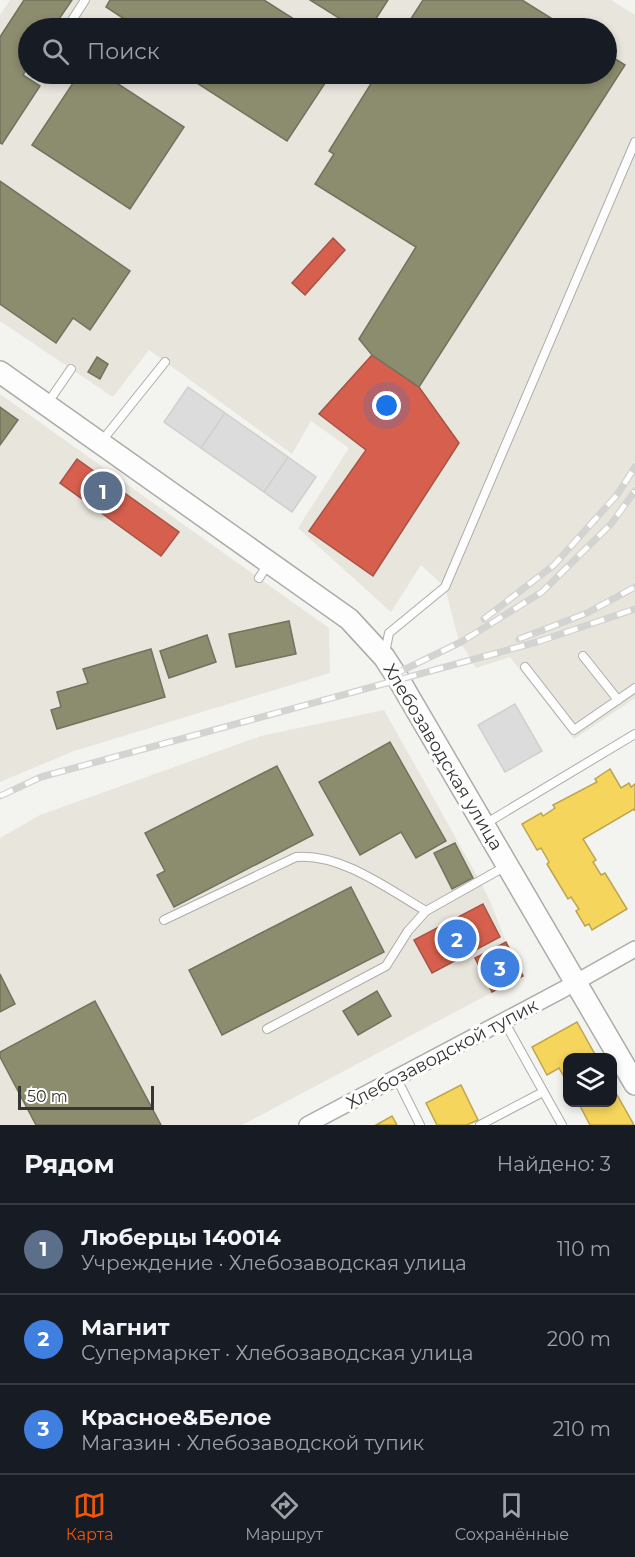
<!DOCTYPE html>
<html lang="ru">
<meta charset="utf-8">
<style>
body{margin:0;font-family:Montserrat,sans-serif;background:#20242c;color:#f1f3f6}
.controls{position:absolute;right:18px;bottom:18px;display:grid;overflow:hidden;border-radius:12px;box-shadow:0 3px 9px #0003}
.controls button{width:54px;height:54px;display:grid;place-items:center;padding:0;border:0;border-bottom:2px solid #363941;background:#171b24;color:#f1f3f6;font:30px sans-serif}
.scale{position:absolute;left:18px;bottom:15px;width:136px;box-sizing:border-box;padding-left:6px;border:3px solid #373634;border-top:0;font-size:16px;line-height:21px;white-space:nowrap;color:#373634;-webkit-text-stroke:4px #fff;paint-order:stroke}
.you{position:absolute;left:387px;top:406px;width:21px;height:21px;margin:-15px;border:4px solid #fff;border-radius:50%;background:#1a73e8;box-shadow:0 0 0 9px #1a73e833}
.badge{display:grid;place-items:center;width:39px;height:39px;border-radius:50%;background:#ea580c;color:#fff;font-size:20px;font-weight:700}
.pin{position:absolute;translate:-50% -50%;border:3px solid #fff;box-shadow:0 2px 6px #0006}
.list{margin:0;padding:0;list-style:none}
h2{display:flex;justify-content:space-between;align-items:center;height:78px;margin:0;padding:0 24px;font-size:26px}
h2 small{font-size:20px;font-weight:400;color:#9ea1a6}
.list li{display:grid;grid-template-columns:39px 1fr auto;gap:18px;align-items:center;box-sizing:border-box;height:90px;padding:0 24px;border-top:2px solid #363941}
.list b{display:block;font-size:22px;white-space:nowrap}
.list p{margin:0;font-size:20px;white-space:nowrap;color:#9ea1a6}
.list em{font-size:20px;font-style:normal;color:#9ea1a6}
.icon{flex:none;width:33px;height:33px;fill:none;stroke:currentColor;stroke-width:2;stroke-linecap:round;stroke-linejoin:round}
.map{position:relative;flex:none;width:635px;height:1125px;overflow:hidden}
.search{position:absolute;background:#171b24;box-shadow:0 3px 9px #0003;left:18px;right:18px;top:18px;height:66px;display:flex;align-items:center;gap:15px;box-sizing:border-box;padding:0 21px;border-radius:33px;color:#9ea1a6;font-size:22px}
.sheet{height:348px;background:#171b24}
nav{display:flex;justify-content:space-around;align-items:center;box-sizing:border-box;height:84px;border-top:2px solid #363941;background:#171b24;font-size:16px;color:#9ea1a6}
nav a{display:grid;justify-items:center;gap:3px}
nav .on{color:#ea580c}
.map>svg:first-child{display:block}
.built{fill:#e7e5dc;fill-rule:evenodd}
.homes{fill:#f6d55c;stroke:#bda550;stroke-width:1.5}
.shops{fill:#d6604d;stroke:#a65346;stroke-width:1.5}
.industry{fill:#8c8c6e;stroke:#72725d;stroke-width:1.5}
.building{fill:#dcdcdc;stroke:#cfcfce;stroke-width:1.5}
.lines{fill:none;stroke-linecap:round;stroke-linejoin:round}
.lane-casing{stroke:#acaca9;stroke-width:10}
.street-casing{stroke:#acaca9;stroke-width:18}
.secondary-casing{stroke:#acaca9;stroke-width:24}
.lane{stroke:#fdfdfd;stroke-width:8}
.street{stroke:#fdfdfd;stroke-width:15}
.secondary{stroke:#fdfdfd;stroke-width:21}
.rail-casing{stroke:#d3d3d2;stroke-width:7}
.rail{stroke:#fff;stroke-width:4.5;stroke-dasharray:14;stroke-linecap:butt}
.labels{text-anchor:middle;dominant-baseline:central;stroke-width:6;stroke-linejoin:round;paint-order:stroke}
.street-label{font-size:18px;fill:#373634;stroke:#fff}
</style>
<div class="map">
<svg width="635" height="1125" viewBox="0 0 635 1125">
<rect width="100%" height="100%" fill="#f3f3ef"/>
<path class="built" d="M10,0H611L635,15V698L574,739L510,657L476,668L458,638L445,587L421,565L391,612L298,528L349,448L311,421L292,454L149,350L113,397L0,321V15ZM28,28H606V74H28Z
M0,394L329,628L330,673L74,751L0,782Z
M384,710L480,881L490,901L506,942L523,976L242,1125H0V838L40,815L261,736Z"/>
<path class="homes" d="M610,769L621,788L629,783L631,787L635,784V811L634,809L583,839L596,860L593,862L601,875L605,873L627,909L592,930L589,924L585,926L576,911L579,909L571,897L568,899L547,864L549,862L541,848L537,850L522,824L541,813L543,816L555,808L553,805L597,782L595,779Z
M577,1022L597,1058H568V1084L559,1068L547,1075L532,1047Z
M461,1085L478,1120L467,1125H437L426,1103Z
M612,1086L634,1125H590L578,1102H612Z
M392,1116L397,1125H376Z"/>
<path class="shops" d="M333,238L345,250L305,295L292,283Z
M372,355L419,387L459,443L373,576L309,531L366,450L319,414Z
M77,459L179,532L161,556L60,483Z
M483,904L500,937L432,973L414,940Z
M506,942L523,976L492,992L475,958Z"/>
<path class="industry" d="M24,0H72L53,28H28V67L23,75L40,86L2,144L0,143V37Z
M110,0H264L308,28H121L126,20L106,7Z
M310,0H388L370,28H355Z
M423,0H522L567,28H405Z
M606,53L625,65L419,387L372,355L359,339L416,247L315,184L334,154L329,151L377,74H606Z
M79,74H103L184,127L130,209L32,145Z
M183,74H331L287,141Z
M0,181L130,271L90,330L73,318L56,343L0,304Z
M97,357L108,364L100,379L88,372Z
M0,407L18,420L0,445Z
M289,621L296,654L236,667L229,634Z
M207,635L216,662L169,678L160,651Z
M151,649L165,697L57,729L51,710L61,707L57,692L88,683L83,669Z
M390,742L446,841L416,858L401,832L360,855L319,782Z
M277,766L313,835L174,907L157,875L165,871L145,833Z
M455,843L473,878L452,889L434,853Z
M351,887L384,952L222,1035L189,970Z
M0,974L15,1004L0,1012Z
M377,991L391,1016L358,1035L343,1011Z
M95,1001L161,1125H36L0,1057V1052Z"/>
<path class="building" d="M188,387L225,413L201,448L164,422Z
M225,413L288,457L264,492L201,448Z
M288,457L316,477L292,512L264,492Z
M515,704L542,751L505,772L478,725Z"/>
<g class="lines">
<defs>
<path id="lane" d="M67,28L85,0
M47,404L71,369
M101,442L165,362
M259,578L268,564
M385,653L389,633L445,587L635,142
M583,656L618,700
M525,667L574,730L635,688
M485,824L635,734
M164,920L296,857C341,853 388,889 426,911L506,866
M504,1021L562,1125
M267,1029L386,966L408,931L426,911
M397,1079L420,1125
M480,1125L543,1092"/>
<path id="street" d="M307,1125L564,989L635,949"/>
<path id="secondary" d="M0,372L349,619L384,657L399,680L635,1084"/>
</defs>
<use href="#lane" class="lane-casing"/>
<use href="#street" class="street-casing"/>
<use href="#secondary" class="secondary-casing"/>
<use href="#lane" class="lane"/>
<use href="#street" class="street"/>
<use href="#secondary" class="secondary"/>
<defs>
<path id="rail" d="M484,619L554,565L617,495L635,467
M519,639L587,613L635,587
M391,676L461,642L542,592L611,524L635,491
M0,796L41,777L471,660L537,642L635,609"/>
</defs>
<use href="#rail" class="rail-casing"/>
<use href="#rail" class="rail"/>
</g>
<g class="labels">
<g class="street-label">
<text transform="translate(443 757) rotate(59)">Хлебозаводская улица</text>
<text transform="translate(442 1054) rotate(-28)">Хлебозаводской тупик</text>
</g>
</g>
</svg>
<div class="controls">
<button><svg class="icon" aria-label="layers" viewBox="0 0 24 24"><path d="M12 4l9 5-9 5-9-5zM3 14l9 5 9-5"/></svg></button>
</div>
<div class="scale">50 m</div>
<div class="you"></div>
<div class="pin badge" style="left:103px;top:491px;background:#5c6f8a">1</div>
<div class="pin badge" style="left:457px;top:939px;background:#3f7fe0">2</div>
<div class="pin badge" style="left:500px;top:968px;background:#3f7fe0">3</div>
<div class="search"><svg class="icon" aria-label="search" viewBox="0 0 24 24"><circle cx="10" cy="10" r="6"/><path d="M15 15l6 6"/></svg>Поиск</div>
</div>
<section class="sheet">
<h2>Рядом<small>Найдено: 3</small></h2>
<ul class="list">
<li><span class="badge" style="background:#5c6f8a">1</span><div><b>Люберцы 140014</b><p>Учреждение · Хлебозаводская улица</p></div><em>110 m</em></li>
<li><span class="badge" style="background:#3f7fe0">2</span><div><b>Магнит</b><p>Супермаркет · Хлебозаводская улица</p></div><em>200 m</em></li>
<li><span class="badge" style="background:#3f7fe0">3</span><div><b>Красное&amp;Белое</b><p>Магазин · Хлебозаводской тупик</p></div><em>210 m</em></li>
</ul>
</section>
<nav>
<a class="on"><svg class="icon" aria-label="map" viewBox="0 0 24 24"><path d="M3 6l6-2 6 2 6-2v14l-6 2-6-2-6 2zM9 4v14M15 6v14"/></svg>Карта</a>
<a><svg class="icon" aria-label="directions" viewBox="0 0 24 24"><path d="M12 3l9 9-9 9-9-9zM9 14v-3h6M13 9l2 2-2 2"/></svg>Маршрут</a>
<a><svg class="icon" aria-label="saved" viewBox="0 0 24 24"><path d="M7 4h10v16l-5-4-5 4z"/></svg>Сохранённые</a>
</nav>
